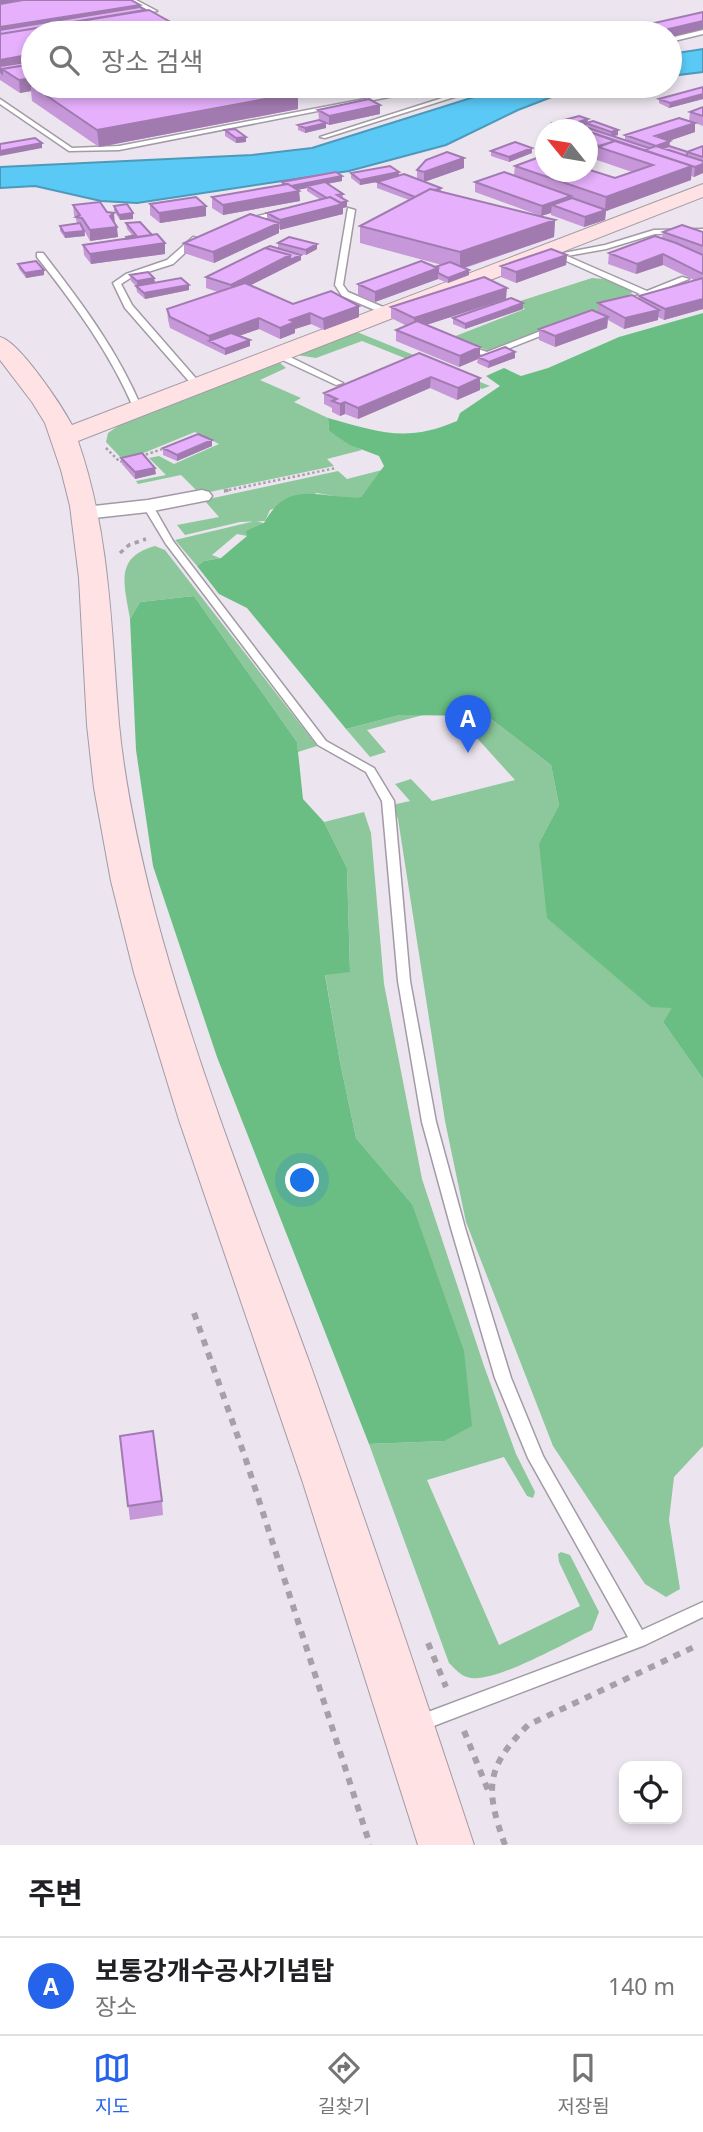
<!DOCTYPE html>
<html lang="ko">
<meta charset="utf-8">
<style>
body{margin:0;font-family:"Noto Sans","Noto Sans KR",sans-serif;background:#f2f2f2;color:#202124}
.controls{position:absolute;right:21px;bottom:21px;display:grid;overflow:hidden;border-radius:14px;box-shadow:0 4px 10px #0003}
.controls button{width:63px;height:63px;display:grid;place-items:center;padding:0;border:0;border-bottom:2px solid #e0e0e0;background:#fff;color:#202124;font:35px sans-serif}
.compass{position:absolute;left:535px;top:119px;width:63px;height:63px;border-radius:50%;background:#fff;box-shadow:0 4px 10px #0003;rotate:300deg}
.you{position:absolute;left:303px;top:1181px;width:24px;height:24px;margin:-18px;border:5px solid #fff;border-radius:50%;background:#1a73e8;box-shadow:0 0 0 10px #1a73e833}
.badge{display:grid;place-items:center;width:46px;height:46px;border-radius:50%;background:#2563eb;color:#fff;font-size:23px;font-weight:700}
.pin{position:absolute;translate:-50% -58px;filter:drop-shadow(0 2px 4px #0008)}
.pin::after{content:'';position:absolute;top:37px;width:24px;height:21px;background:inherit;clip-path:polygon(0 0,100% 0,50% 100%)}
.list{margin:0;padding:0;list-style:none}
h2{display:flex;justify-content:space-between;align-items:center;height:91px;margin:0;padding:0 28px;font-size:30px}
h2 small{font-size:23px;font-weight:400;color:#757577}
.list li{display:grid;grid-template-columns:46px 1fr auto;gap:21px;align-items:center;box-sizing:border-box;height:98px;padding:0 28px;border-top:2px solid #e0e0e0}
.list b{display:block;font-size:26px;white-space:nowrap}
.list p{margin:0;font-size:23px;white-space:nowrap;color:#757577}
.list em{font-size:23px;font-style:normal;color:#757577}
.icon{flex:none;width:38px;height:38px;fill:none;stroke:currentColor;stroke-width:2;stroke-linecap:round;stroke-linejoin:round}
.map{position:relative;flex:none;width:703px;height:1845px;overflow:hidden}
.search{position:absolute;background:#fff;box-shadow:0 4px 10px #0003;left:21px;right:21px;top:21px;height:77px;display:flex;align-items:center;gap:18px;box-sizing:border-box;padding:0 24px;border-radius:38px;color:#757577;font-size:26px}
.sheet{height:189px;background:#fff}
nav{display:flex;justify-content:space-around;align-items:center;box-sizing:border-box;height:98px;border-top:2px solid #e0e0e0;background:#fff;font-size:19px;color:#757577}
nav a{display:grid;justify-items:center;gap:4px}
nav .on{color:#2563eb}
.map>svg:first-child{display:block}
.green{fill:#8dc79c}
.forest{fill:#6abe83}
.water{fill:#5bc9f6;stroke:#4d99ba;stroke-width:2}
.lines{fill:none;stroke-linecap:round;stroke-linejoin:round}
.lane-casing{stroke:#a29ba5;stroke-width:3}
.street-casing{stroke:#a29ba5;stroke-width:3}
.secondary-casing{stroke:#a29ba5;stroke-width:2}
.path-far2{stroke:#a6a1a8;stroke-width:2.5;stroke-dasharray:2.5 2.5;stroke-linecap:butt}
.path-far1{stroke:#a6a1a8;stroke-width:3.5;stroke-dasharray:4.5 4.5;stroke-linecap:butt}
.path{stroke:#a6a1a8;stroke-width:6;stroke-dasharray:7 7;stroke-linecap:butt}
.lane{fill:#fff;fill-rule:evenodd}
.street{fill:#fff;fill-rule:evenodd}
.secondary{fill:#fee2e4;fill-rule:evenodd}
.wall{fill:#c697d9}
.shaded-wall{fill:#a17bb0}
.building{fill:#e6b0fc;stroke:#a17bb0;stroke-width:2}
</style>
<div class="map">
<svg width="703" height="1845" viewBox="0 0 703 1845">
<rect width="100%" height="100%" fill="#ece5ef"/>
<path class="green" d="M592,278L603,279L630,289L632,293L627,296L630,300L489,351L453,337L525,309L514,303Z
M357,332L490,386L482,389L362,341L316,358L297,355Z
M279,362L286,368L260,380L301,398L294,402L328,418L329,431L362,450L327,459L334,466L200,494L181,475L138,484L136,481L166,475L149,458L159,456L174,464L219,444L195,432L146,452L122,459L106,442L108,433L124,422Z
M382,470L361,497L344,498L317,493L270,510L265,521L240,522L185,535L177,525L219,517L204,500L338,471L347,479Z
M255,521L264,523L247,536L237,534L212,555L220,558L204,561L197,566L175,540Z
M155,546L165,550L317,746L298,752L297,742L194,596L140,602L130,619C125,587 113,557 155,546Z
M400,715H423L367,730L386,752L370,757L346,729Z
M457,716H487L551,765L559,805L539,843L673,1008L663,1022L703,1079V1446L674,1477L669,1520L680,1589L666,1597L645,1584L553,1446L466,1222L445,1121L398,819L392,805L410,801L395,784L411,779L432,801L515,780Z
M364,812L371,833L384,984L422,1179L484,1366L516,1454L535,1492L533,1498L527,1496L504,1457L427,1480L499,1645L580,1606L559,1562L558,1554L561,1552L570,1555L599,1612L592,1630C567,1642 497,1682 471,1678C462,1677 456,1670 449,1663L369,1444L444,1441L412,1204L356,1138L340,1062L325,974L350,971L347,868L324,822Z"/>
<path class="forest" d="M703,313V1079L663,1022L672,1008L651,1007L547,918L539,843L559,805L551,765L487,716L400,715L346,729L247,608L219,594L197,566L204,561L221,558L247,536L246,531L264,523C289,477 320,500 361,497L384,466L379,456L350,445L329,431L328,418C379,432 406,443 457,421L460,413L500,386L486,376L504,368L521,376L548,368L619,337Z
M194,596L297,742L303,799L324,822L347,868L350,972L325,975L340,1062L356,1138L412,1204L464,1351L472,1426L444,1441L369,1444L217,1057L153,866L136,750L130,619L140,602Z"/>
<path class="water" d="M703,49V72L670,76V54Z
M509,86H580L518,110L446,145L349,171L137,203L101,201L35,186L0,188V167L252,155L312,148Z"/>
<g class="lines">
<defs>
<path id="lane" d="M129,0H136L157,11L152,12Z
M703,30V34L670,42V38Z
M433,86H445L119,150L69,151L0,104V99L72,148L119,146Z
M480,86H489L325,138L320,137Z
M348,208L355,210L343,285L348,292L390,310V314H384L342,296L335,285Z
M282,210H285V214L242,223L238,221Z
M703,229V233L655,234L606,249L567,256L647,291L682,277L689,279L636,300L632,298L640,294L553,255L605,245L654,230Z
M193,237L200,239L173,264L132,277L121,284L132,305L200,383L201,385L197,388L194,387L125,308L113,283L126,274L167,260Z
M37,253H43C81,302 118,351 142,409L141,411L134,409C110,353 75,305 37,257Z
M551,327L558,329L487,357L462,347L466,345L487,352Z
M274,352H280L343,383L336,385L274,356Z
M148,503L153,506L173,541L326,741L374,768L394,801L410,981L436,1122L465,1228L511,1378L543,1456L642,1630L703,1602V1617L645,1645L418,1732L412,1730L409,1724L412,1718L628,1637L528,1458L495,1378L451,1228L422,1122L398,981L382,801L366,772L318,745L166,544L143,506Z"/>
<path id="street" d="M202,490L209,492L212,496L209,500L148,512L85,519L78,517L75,513L78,509L85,507L148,500Z"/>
<path id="secondary" d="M703,184V197L78,441C110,533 111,627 119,724C125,787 139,850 155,912C196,1066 255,1214 310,1364C367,1524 421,1684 474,1845H418L303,1483L179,1120L134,973L111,881L94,788L87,725L79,578L70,506L61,470L45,423L32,402L0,360V337C19,341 62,406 72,425Z"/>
</defs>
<use href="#lane" class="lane-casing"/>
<use href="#street" class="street-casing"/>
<use href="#secondary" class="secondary-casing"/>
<path class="path-far2" d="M106,448L120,462L126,460
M141,456L166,448
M224,491L336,468"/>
<path class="path-far1" d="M224,491L229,490
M120,553L129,545L146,539"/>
<path class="path" d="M194,1313L245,1457L370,1845
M428,1643L446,1687
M464,1731L490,1795
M505,1845C485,1789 485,1768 528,1725L694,1647"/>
<use href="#lane" class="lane"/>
<use href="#street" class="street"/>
<use href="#secondary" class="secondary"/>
</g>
<path class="wall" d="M0,0L140,5V7L183,29V33H33L298,93V109L99,147L32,101L31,91L20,93L0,80Z
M641,26L670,33H640Z
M703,87V99L669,108L659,103V99Z
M703,107V126L695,123V132L669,141V146L687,152L703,146V173L694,177L691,176V180L606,211L605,220L584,227L551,215V213L541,216L475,192V182L514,175L515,166L615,178L632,172L597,160V156L591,153L590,167L587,168V130H556L553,128V123L588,119L587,123L618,130V135L614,136L625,140V135L689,121L690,112Z
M318,110L380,114L329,125L326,124V128L305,133L298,130V125L319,120Z
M225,130L246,142L236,143L225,136Z
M532,148V153L509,162L491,156V151Z
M464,168L424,182L441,188V192L555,220L554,237L465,268L469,275L448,283L438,279L375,302L358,295V284L435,267L442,265L360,243V226L409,200L377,188V182L383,181L360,185L351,178V173L399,172V176L417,179V170Z
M342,181L327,184L343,194V199L347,207L343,208V214L279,229V233L214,263L184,253V243L267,220V213L321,200L307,191V188L297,190L299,191L300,201L223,215L212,208V197L282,185V182Z
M150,204L206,216L160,223L150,215Z
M73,205L115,224L118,237L90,241L85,232V236L65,238L60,231V226L77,224L76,219L74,215Z
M114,206L133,219L120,220L114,211Z
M126,223L165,254L91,264L84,255L83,245L126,239V237L133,236L127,229Z
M663,232H703V309L664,320L658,317V320L624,329L608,320L607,328L555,347L539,340V329L598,312V303L639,298V296L694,280L663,265L636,274L608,264L609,253L662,238Z
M278,243L317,244V249L306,255L284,250L301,260L251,285L293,304L359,317L324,330L311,324L295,329V333L280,339L259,329L239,336L250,340V346L225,355L170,328L168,320L167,309L218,292L206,288V277L278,248Z
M567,255L566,265L516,283L501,277V266Z
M18,264L44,275L26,278L19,269Z
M130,275L154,278L155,283L189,290L145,299L137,292L136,286L131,281Z
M506,299L426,325L480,356L515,358L488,368L477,363L478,359L459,367L396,341V330L407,326L391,318V307Z
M523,303V309L465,329L453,324V318Z
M419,353L480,378V390L457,400L430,388L358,419L345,414L340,416L332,412V408L324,404V393Z
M212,440V446L177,461L163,455V448Z
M121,458L156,474L135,479L122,464Z
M120,1436L162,1501L163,1515L130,1520Z"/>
<path class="shaded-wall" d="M0,0H57L0,9Z
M140,5V14L0,49V27Z
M703,21V29L670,37V33H656V32Z
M183,29V33H158Z
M33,54V76L2,69L0,71V60Z
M33,78V86L31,85V91L20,93L19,80Z
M298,93V109L99,147L97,130Z
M703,94V99L669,108L670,103Z
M380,105V114L329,125V116Z
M588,119L587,124L586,123V125L569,130H562V127Z
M326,123V128L305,133V128Z
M695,123V132L654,146L655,136Z
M618,130V135L611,137V132Z
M246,137V142L236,143V138Z
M670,141L669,151L656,146Z
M42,143V148L0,156V151Z
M532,148V153L509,162V157Z
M591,153L590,167L587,168V154Z
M464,158V168L424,182V172Z
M703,164V173L694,177L695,167Z
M692,166L691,180L606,211L605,220L584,227L585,217L605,210L606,197Z
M399,172V178L360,185V180Z
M342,176V181L310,187L307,186V188L288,192V186Z
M299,191L300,201L223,215V205Z
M571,196L570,206L552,205L551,213L541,216L542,206Z
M347,201V207L343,208V214L280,230V220Z
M206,206V216L160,223L159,213Z
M114,213L115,224L110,216Z
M133,213V219L120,220L119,215Z
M555,220L554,237L460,269V252Z
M279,223V233L214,263L213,252Z
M117,227L118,237L90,241V230Z
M84,231L85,236L65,238L64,233Z
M165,243V254L91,264L90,254Z
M317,244V249L306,255V250Z
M663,254V265L636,274L637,264Z
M290,255H301V260L231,295V285Z
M567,255L566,265L516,283V272Z
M438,268V279L375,302V292Z
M44,270V275L26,278L25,273Z
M469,270V275L448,283V278Z
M154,278L155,283L137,287V281Z
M189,285V290L145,299L144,293Z
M507,288L506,299L414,329V318Z
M703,299V309L664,320L665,309Z
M523,303V309L465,329V324Z
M359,306V317L324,330L323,319Z
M659,310L658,320L624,329L625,318Z
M310,313L311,324L295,329V333L280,339V328L290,320Z
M608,317L607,328L555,347V336Z
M259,318V329L216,344L209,341V347V336Z
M250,340V346L225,355V349Z
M480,347V358L478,357V359L459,367L460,356Z
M515,352V358L488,368L489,362Z
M431,377L430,388L358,419V408Z
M480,378V390L457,400L458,388Z
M345,402V414L340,416V404Z
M212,440V446L177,461V455Z
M155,468L156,474L135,479V472Z"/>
<path class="building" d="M23,0H131L140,5L0,27V4Z
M140,7L145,10L0,34V30Z
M149,10L183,29L158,33H33V54L0,60V34Z
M703,12V21L656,32L641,26Z
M33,61V64L2,69V73L0,71V66Z
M33,64V78L19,80L2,69Z
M31,85L286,86L298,93L97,130Z
M703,87V94L670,103L659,99Z
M369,99L380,105L329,116L318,110Z
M703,107V116L690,112Z
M579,116L588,119L562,127L553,123Z
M679,118L695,123L655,136L670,141L656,146L625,135Z
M319,120L326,123L305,128L298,125Z
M593,121L618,130L611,132L586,123Z
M570,125L582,130H558Z
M582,126L649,148L644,150L587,131V130H582L577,128Z
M235,129L246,137L236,138L225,130Z
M587,131L615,141L599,146L587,142Z
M35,138L42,143L0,151V144Z
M615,141L692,166L606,197L515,166L545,155V172H587V169L615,178L653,165L598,147Z
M515,142L532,148L509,157L491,151Z
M656,146L703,161V164L695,167L644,150Z
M669,146L691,153L687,152V156L663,148Z
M703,146V157L687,152Z
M447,152L464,158L424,172L417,170L426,160Z
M390,166L399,172L360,180L351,173Z
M336,172L342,176L291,186L288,184H284L282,182Z
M504,172L571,196L542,206L475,182Z
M404,174L441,188L436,190L430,189L415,197L377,182Z
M325,182L343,194L337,195L347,201L340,203L330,197L327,198L307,186Z
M288,184L299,191L223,205L212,197Z
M430,189L555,220L460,252L360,226Z
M196,197L206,206L159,213L150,204Z
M330,197L343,204L280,220L267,213Z
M572,198L606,210L585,217L552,205Z
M100,202L107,212L114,213L110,216L117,227L90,230L82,218L76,217L80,215L73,205Z
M127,204L133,213L119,215L114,206Z
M250,214L279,223L213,252L184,243Z
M140,222L152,235L127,239L126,237L136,235L126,223Z
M80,223L84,231L64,233L60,226Z
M682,225L703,232V246L663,232Z
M157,234L165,243L90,254L83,245Z
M655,236L676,243L703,255V274L663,254L637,264L609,253Z
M289,237L317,244L306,250L278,243Z
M270,246L301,255L290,260V255L265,248Z
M265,248L290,255L231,285L206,277Z
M551,249L567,255L516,272L501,266Z
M36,261L44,270L25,273L18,264Z
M421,261L438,268L375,292L358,284Z
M450,262L469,270L448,278L438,273V268L435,267Z
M148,272L154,278L137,281L130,275Z
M484,277L507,288L414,318L391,307Z
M181,278L189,285L144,293L136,286Z
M703,278V299L665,309L639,296Z
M245,283L293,304L331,291L359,306L323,319L310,313L290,320L295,322L280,328L259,318L209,336L170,317L167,309Z
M632,295L659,310L625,318L598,303Z
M511,298L523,303L465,324L453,318Z
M592,310L608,317L555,336L539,329Z
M417,321L480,347L460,356L396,330Z
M231,333L250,340L225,349L209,341Z
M505,347L515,352L489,362L478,357Z
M419,353L480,378L458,388L431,377L358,408L345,402L340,404L332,401L337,399L324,393Z
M198,434L212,440L177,455L163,448Z
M142,453L155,468L135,472L121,458Z
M153,1431L162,1501L128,1506L120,1436Z"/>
</svg>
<div class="controls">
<button><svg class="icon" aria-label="locate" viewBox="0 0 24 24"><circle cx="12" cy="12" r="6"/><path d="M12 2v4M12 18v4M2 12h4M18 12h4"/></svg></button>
</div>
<svg class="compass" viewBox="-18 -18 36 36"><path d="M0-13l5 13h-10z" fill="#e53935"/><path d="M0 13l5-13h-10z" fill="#757577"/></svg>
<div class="you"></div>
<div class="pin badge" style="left:468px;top:753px">A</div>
<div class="search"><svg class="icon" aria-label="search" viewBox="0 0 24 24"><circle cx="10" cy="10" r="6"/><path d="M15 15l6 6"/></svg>장소 검색</div>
</div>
<section class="sheet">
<h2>주변<small></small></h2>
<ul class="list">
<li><span class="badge">A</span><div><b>보통강개수공사기념탑</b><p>장소</p></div><em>140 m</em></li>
</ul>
</section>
<nav>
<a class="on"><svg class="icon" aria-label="map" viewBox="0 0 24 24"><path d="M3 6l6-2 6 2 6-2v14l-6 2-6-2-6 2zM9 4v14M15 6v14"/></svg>지도</a>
<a><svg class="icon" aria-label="directions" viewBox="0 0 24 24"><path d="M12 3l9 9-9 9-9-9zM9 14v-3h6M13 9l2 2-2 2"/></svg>길찾기</a>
<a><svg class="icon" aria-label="saved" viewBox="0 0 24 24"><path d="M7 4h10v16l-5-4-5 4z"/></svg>저장됨</a>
</nav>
